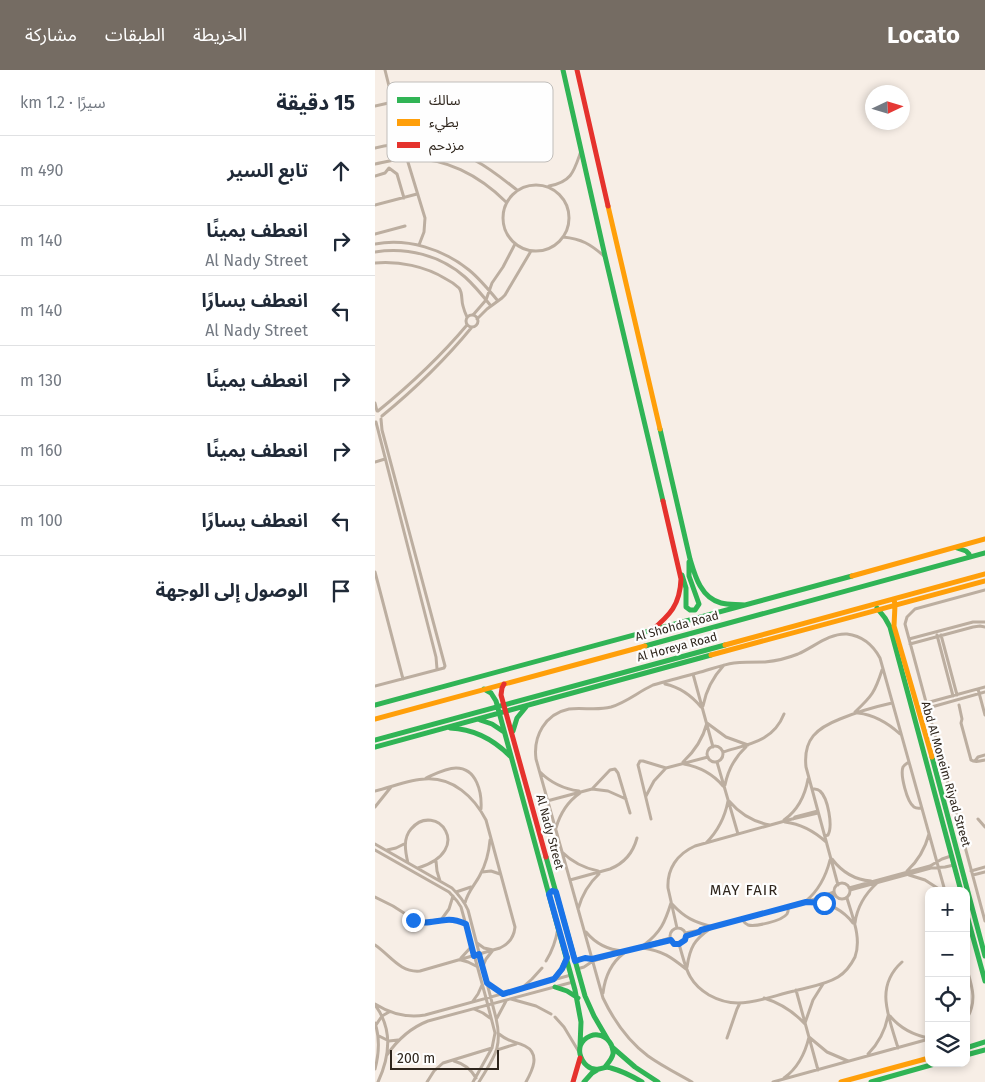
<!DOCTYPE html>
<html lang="ar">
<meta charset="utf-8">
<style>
body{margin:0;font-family:"Fira Sans","Noto Sans Arabic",sans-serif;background:#f6f6f7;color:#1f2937;direction:rtl}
.controls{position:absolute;right:15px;bottom:15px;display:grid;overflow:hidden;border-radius:10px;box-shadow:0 2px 8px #0003}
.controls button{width:45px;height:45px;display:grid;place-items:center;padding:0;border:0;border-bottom:1px solid #e0e1e3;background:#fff;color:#1f2937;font:25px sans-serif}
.compass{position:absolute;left:490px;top:15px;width:45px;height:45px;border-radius:50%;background:#fff;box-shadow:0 2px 8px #0003;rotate:86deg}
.scale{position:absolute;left:15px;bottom:12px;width:109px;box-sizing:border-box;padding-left:5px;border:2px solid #2f261d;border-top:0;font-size:14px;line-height:18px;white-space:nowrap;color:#2f261d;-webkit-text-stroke:4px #fefefe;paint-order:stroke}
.stop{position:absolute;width:15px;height:15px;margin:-11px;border:4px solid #1a73e8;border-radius:50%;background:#fff}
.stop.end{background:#1a73e8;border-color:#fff;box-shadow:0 1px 5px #0008}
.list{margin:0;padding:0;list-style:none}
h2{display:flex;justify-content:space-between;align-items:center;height:65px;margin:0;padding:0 20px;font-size:21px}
h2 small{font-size:16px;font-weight:400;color:#747a83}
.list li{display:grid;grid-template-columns:32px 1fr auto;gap:15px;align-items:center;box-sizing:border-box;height:70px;padding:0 20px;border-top:1px solid #e0e1e3}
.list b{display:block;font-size:19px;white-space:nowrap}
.list p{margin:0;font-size:16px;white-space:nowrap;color:#747a83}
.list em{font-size:16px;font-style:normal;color:#747a83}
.icon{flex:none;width:28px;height:28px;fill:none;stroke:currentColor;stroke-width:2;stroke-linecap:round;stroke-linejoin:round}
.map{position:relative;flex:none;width:610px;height:1012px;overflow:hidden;direction:ltr}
header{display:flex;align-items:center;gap:30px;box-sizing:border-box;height:70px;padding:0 25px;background:#756c63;color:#fff}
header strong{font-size:24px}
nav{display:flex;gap:28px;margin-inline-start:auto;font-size:18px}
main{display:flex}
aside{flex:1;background:#fff}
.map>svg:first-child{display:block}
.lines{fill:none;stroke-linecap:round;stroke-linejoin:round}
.street{stroke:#bcaea0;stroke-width:3}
.fast{stroke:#30b455;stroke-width:5}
.slow{stroke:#ff9f0a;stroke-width:5}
.jam{stroke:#e5322d;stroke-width:5}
.route{stroke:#1a73e8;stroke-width:6}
.labels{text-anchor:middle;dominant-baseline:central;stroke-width:4.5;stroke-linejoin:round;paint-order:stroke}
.street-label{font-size:12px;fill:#2f261d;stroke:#fefefe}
.quarter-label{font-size:15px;letter-spacing:1px;fill:#2f261d;stroke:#fefefe}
.key{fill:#fefefe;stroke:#c0bdba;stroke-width:1}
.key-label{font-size:14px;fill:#2f261d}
</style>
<header>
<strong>Locato</strong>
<nav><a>الخريطة</a><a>الطبقات</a><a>مشاركة</a></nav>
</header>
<main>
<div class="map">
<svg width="610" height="1012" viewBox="0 0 610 1012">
<rect width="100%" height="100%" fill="#f7eee6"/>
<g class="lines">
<path class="street" d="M10,0L28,73
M0,36L18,32
M0,78C34,70 70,73 101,91C116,99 129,110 142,120
M32,89L50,148L49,162L44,175
M0,94C10,92 20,89 31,89C69,86 105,106 131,132
M0,106L10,103L14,98L22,104L29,128
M128 148a33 33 0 1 1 66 0a33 33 0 1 1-66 0Z
M174,116C197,112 199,101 206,81
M0,135L42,124
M0,164L30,156
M188,167C207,169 215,174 229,186
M0,174C33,168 68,179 94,200C105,209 114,220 123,231
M0,182C32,177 65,185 90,207C100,216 108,226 116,236
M0,193C24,191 50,196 71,209C75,211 80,214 84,218C88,223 86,230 88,236C89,240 90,243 92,247
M91 251a6 6 0 1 1 12 0a6 6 0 1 1-12 0Z
M98,245L111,230L117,213L128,197L140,174
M102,249L112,239L127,228L130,225L156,181
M0,333L2,341
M3,341C35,315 65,287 92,255
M7,346C40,319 70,290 97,257
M1,352L61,587L62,599
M0,392L10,389
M0,502L28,609
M610,520L540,539L532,547L530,554L610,851
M562,565L578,626
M566,565L582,625
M534,569L598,552H610
M535,574L598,557L605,556L610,557
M318,604L338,677
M290,614C304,617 316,625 326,637
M0,616L69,598L70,596L7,360L6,349
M603,619L610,645
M551,633L610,617
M584,635L587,649L586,653L596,690C600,693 606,691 610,690
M328,636C331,620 338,607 349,595
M553,638L610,622
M480,642C497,626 500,622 507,600
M483,643C500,645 513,653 525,664
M332 684a8 8 0 1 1 16 0a8 8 0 1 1-16 0Z
M348,682C373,674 398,672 409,644
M600,691L603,687L610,685
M308,692C320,681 328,668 332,653L351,667L373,675
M342,692L363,764
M534,692C531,694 530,694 528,697C525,705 532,732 539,737C542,739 544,738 547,738
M309,694C325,697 338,704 348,716
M165,702C176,713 189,719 204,721
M51,708C60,704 71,698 81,698C102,698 107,723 106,739
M350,715C353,700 360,687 371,677
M217,719L233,721L251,729
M437,719C440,719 442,718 445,721C453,728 458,756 453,765L450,766
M0,721C14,718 36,709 50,709C78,707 99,727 111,750L140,857C139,867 134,874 125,878L45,901C25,903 15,885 0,875
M271,726L279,711L291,698
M172,731L217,719L235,700L240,699L243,703L255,743
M354,731C365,744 379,752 395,755
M0,737L16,717
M276,749L263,695L265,691H268L291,698L333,687
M418,749L420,747L443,741
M603,749L610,757
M409,750C423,740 430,726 433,709
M410,752C426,754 439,761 451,772
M181,758C185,744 192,732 205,723
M331,773C343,761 350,747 353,731
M0,774L77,818C84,825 89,831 93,840L121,948C128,978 119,987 104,1012
M0,780L74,822L82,831L86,837L111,928L120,963L117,978L98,1012
M12,780L21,778L29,774
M187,782C197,792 209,798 223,801
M457,789C467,802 480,810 496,811
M61,791L62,801L65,811
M33,793C30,781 28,768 36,759C61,730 101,780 43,798
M532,801C543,791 550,779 554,764
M596,801L610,797
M107,802L116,801L125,804
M534,805L550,810L567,821
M598,805L610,802
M195,810L235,799C250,793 258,783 262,768
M459 821a8 8 0 1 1 16 0a8 8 0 1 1-16 0Z
M463,815L431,697C428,669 442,658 465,649C482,642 499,637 517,633
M474,818L555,796L567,789L576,786
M475,820L556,798L570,797L579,795
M81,822L96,817
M0,827L18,836L43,852L53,853L72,850H78L91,854
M446,827L459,822
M431,831C444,820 451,806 455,790
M437,831C454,833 468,840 478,853
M90,833C93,821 100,815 105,805C111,794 114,782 115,770
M297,834C310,848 319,852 338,857
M203,839C207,825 213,814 224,804
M367,849C369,852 369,853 373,855C380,857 407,851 412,844C414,841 413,840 413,836
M66,850L74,839L78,826
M480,853C482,837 490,824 502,813
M302,858L293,818C292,799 302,784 320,776L417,749L443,743
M295 866a8 8 0 1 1 16 0a8 8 0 1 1-16 0Z
M211,862C221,874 233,880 248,881
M310,863L326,860
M311,866L326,860L444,828L460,825
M102,873L109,878L118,880L111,889L108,896
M304,874C311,897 312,912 334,925C343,930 353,933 363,933C382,933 401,925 419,921C433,917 450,915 463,907C471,902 476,895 480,887C487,868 477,846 472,828
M269,875C286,862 290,852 296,833
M268,878C288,881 296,887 311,899
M86,888L97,876
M86,890L93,892L101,896
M171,891C178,880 181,870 183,858
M200,891L207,889H217L230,886
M591,896C597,916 603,931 591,950
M312,897C315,877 319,870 336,858
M202,899L209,897L218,891L295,868
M112,913L127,923
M148,917L157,909L167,898
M421,920L443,1000
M228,923C230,906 236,893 249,883
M389,928C405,933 418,941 430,954
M136,929L161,936L176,944
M98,931L103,924L107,915
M0,934C16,944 32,948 50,945L196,905
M0,935C18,959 15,986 3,1012
M99,939L108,943L115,948
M515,946C525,958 538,965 554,968
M180,947L189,957L204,982
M122,948L131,931
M0,953C5,968 4,984 0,999
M430,953L438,930L448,914
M1,955L7,946L14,942
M124,964C135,973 140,971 150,976C166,984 157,1001 151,1012
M4,966L14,971L23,970
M434,967L452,982L473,991
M352,968L362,939L365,933
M523,978C514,947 499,917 527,892
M122,980L141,974
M493,984C503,974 510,961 513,946
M12,985C23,969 35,958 53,951L198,912
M79,991C90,994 96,999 101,1008
M409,1008C423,998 430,984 434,967
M52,1012L59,1001L68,993L117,978
M317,1012C303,1004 287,996 273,986C253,971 239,951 228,928L161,689C158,666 170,644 194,639C208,637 221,641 236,637C252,632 263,622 278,615C292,611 307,607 322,603C334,600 346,595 359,593C369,592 379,592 390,592C401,591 413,588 423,584C439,577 454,563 472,564C488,566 498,575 505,588L570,821
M398,1012L554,969"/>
<path class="fast" d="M188,0L230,186L288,431
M285,359L315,489C320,506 326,528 346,533C354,535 362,534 370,535
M582,478L591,481L594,484V487
M307,505L311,518V537L315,540H320L324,534L314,506V492
M502,538L510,548L515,557L586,821
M270,576L610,483
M109,619L116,623L121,631L200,920L206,952L205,976
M0,635L477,506
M105,650L117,654L129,662
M75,658C99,659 118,669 135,686
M138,661L142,648L151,637
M0,670L350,575
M0,677L336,585
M557,687L610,886
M171,787L210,926L219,946L233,970
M591,842L610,911
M179,909L187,899L192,887
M180,917L192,921L203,928
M237,977L260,997L283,1012
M591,978L610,972
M591,985L610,980
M230,997C233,993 237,989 238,984C239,975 232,966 223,965C218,964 212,967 209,970C205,974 204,979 205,984C207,993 215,1001 224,999C229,998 231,996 236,998C247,1001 257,1006 267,1012
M209,1012L217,1003L222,1000
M496,1012L563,993"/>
<path class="slow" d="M233,136L285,359
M477,506L610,469
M519,529L520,535L519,556L557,687
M350,575L610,504
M336,585L610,511
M0,649L270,576
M466,1012L554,988"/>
<path class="jam" d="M202,0L233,136
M276,561C295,545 305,535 306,509L288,431
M129,614L127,618L126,625L171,787
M198,1012L205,988"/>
</g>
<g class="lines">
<path class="route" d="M38,850C50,855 58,851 71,850C78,849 84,851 91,854L99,886L104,884L112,913L128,924L179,909L187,899L192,888L174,824L177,821L181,822L200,891L210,888L217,889L296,870L299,874H304L310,870L311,866L324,862L326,860L431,832L449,833"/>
</g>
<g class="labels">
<g class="street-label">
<text transform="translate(302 556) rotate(-15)">Al Shohda Road</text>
<text transform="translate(302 577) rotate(-15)">Al Horeya Road</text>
<text transform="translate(571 704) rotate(74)">Abd Al Moneim Riyad Street</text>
<text transform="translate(175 762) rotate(75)">Al Nady Street</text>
</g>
<g class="quarter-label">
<text x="369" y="820">MAY FAIR</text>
</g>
</g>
<rect x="12" y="12" width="166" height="80" rx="8" class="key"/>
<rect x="22" y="27" width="23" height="6" fill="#30b455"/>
<rect x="22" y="49" width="23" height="7" fill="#ff9f0a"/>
<rect x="22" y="72" width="23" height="6" fill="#e5322d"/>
<g class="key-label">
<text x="54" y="35">سالك</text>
<text x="54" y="57">بطيء</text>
<text x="54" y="80">مزدحم</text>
</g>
</svg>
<div class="controls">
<button>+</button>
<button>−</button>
<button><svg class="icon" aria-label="locate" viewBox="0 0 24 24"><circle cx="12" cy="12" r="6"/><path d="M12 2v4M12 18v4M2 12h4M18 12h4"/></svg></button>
<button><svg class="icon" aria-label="layers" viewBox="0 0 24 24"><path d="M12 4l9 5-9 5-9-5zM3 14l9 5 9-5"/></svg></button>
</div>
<svg class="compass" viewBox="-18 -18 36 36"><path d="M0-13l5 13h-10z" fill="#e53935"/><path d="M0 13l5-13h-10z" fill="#747a83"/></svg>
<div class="scale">200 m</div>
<div class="stop" style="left:449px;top:833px"></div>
<div class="stop end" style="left:38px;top:850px"></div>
</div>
<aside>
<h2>15 دقيقة<small>سيرًا · 1.2 km</small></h2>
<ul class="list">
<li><svg class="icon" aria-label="ahead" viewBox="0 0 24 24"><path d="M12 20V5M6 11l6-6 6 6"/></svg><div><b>تابع السير</b></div><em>490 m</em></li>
<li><svg class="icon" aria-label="right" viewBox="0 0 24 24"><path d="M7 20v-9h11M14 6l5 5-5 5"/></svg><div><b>انعطف يمينًا</b><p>Al Nady Street</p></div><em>140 m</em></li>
<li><svg class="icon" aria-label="left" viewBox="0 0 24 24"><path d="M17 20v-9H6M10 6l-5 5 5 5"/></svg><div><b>انعطف يسارًا</b><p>Al Nady Street</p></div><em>140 m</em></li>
<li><svg class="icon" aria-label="right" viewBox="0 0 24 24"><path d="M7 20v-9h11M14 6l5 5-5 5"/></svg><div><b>انعطف يمينًا</b></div><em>130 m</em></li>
<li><svg class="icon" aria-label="right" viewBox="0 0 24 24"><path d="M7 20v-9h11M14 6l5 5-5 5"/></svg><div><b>انعطف يمينًا</b></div><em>160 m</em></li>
<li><svg class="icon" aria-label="left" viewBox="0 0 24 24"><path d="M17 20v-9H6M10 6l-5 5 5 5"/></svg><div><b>انعطف يسارًا</b></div><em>100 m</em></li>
<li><svg class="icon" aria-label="arrive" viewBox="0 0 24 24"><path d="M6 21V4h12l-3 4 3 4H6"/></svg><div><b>الوصول إلى الوجهة</b></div></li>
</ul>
</aside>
</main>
